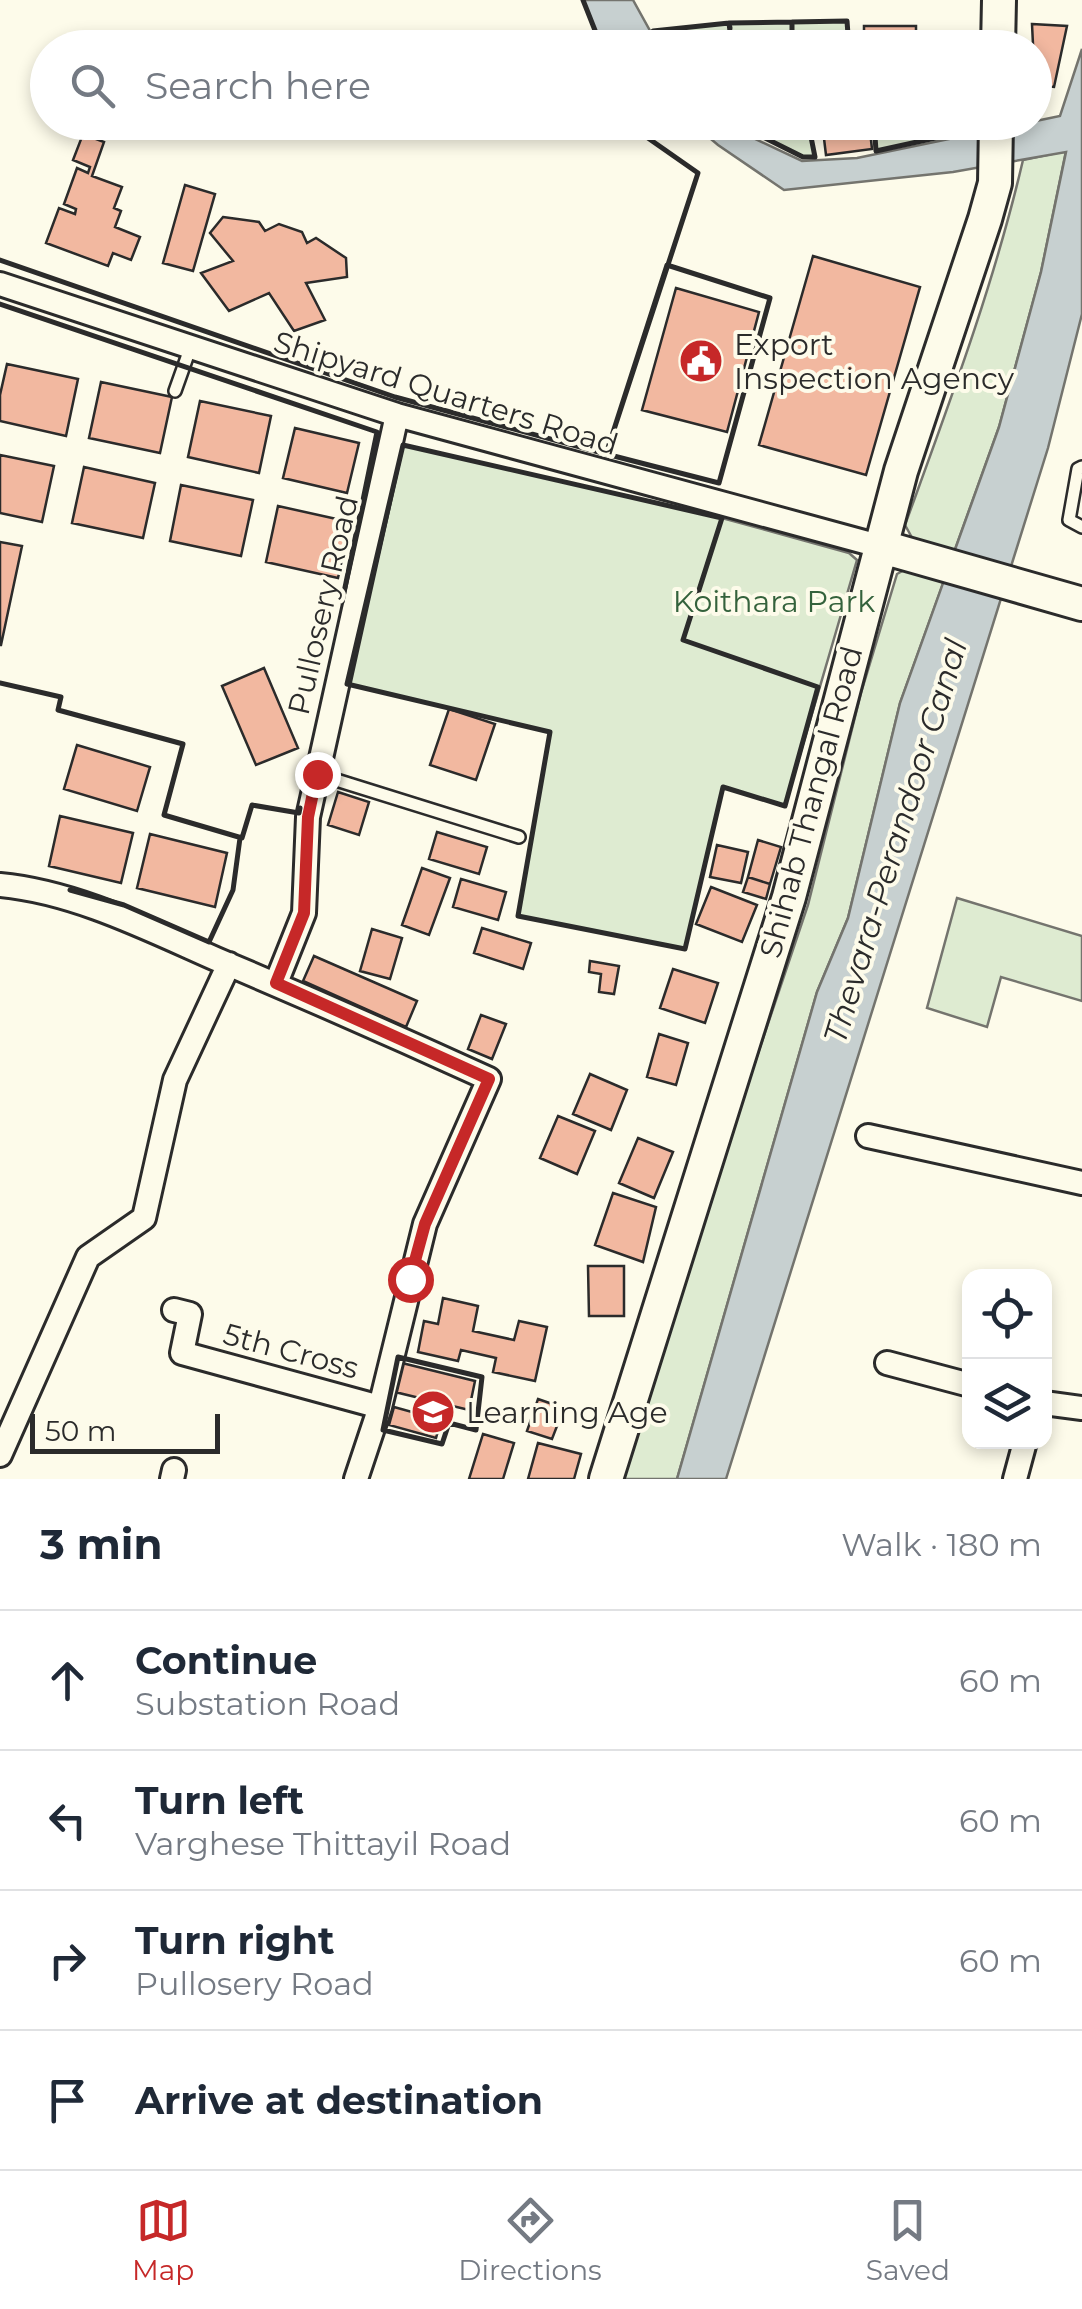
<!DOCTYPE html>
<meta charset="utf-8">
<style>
body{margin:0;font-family:Montserrat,sans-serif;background:#f6f6f7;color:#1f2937}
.controls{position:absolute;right:30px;bottom:30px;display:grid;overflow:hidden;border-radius:20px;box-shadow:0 5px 15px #0003}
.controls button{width:90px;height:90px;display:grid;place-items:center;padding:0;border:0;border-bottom:2px solid #e0e1e3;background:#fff;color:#1f2937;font:50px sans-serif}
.scale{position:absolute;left:30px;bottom:25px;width:190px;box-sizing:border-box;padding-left:10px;border:5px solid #2b2b2b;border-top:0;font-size:28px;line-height:35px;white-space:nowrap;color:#2b2b2b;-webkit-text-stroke:8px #fdfbea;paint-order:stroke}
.stop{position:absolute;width:30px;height:30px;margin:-22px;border:8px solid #c62828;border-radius:50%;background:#fff}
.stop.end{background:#c62828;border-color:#fff;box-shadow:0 2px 10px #0008}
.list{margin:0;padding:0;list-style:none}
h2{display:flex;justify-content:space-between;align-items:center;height:130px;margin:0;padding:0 40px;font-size:42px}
h2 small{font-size:32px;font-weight:400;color:#747a83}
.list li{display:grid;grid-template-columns:65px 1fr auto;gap:30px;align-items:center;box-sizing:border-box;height:140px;padding:0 40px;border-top:2px solid #e0e1e3}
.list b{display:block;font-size:38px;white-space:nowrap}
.list p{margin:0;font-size:32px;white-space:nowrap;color:#747a83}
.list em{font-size:32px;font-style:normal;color:#747a83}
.icon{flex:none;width:55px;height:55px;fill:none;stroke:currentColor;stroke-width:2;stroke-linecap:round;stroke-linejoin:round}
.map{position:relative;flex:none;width:1082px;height:1479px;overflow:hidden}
.search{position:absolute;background:#fff;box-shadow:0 5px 15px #0003;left:30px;right:30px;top:30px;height:110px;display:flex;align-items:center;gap:25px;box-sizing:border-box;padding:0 35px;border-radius:55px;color:#747a83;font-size:38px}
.sheet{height:690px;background:#fff}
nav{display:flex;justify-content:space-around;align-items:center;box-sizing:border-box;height:140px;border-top:2px solid #e0e1e3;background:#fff;font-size:28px;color:#747a83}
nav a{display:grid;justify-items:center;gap:5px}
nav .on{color:#c62828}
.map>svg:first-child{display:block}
.green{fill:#deebd1;stroke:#74746e;stroke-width:2.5}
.water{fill:#c7d0d0;stroke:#74746e;stroke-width:2.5}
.building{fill:#f2b8a0;stroke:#2b2b2b;stroke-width:2.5}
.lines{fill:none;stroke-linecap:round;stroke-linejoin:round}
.lane-casing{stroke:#2b2b2b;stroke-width:16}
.street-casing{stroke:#2b2b2b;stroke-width:28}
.secondary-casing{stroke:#2b2b2b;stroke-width:38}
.lane{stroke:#fdfbea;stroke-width:11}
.street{stroke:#fdfbea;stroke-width:22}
.secondary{stroke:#fdfbea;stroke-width:32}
.wall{stroke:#2b2b2b;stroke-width:5}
.route{stroke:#c62828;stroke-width:12}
.labels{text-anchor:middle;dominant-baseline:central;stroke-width:8;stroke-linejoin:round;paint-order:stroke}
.poi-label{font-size:30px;fill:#2b2b2b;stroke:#fdfbea;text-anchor:start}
.street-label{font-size:30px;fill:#2b2b2b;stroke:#fdfbea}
.park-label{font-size:30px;fill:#34623c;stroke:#fdfbea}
.water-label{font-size:32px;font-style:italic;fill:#2b2b2b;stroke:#fdfbea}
</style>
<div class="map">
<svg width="1082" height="1479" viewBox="0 0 1082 1479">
<rect width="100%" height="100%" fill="#fdfbea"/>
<path class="green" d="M847,21L849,47H664L653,31L729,23Z
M733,123H808L815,157H803Z
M874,123H947L949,135L876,151Z
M1066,151L1041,272L999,427L953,555L915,543L905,525C949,404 994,285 1023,160Z
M403,445L722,518L849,553L857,560L785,806L723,787L685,949L518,916L550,732L347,684Z
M906,569L944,581L900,703L848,918L817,992L677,1479H622L719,1169L808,905L861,693L897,574Z
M957,898L1082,936V1001L1001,977L987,1027L927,1008Z"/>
<path class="water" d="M583,0H633L659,47H602Z
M1082,49V314L1048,448L726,1479H677L817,992L848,918L900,703L999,427L1041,272L1066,152L953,172L784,190L718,145L692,123H727L736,130L802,161L857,158L1060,116Z"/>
<path class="building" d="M1032,24L1067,26L1054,87L1035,85Z
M864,26H916V48H864Z
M822,122H869L872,149L826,155Z
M83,134L104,142L92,176L122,187L114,208L121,211L115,227L140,237L131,260L113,253L108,266L46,243L59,208L75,214L76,209L64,204L77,168L88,173L90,167L73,160Z
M185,185L215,194L193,271L163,263Z
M223,217L259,222L265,231L279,224L302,232L307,243L316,238L346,258L347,277L306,283L325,320L294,331L269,293L229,311L201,273L233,261L210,233Z
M813,256L920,287L866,475L759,445Z
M676,288L759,312L727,432L642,410Z
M7,364L78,379L66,436L0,421V395Z
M101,382L172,397L160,453L89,438Z
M200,401L271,416L259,473L188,457Z
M295,428L359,443L347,493L283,478Z
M0,455L54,466L42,522L0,513Z
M84,467L155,483L143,538L72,523Z
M181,485L253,500L241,556L170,541Z
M278,506L350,522L338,578L266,562Z
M0,542L22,546L1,645H0Z
M264,668L298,748L256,765L222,686Z
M449,709L495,724L476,780L430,765Z
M77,745L150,767L137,811L64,789Z
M338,792L369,802L359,835L328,825Z
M60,816L133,833L121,883L49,866Z
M437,832L487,847L479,874L429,859Z
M150,834L227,853L215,907L137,888Z
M758,840L781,847L770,884L748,877Z
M717,845L748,852L741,883L710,877Z
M422,868L450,878L429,935L402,925Z
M748,877L770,884L766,899L743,892Z
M461,879L506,892L498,920L453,907Z
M711,887L757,905L742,942L696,924Z
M482,928L531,943L523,969L474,953Z
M372,929L402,938L390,979L360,971Z
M314,956L417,1001L406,1027L303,981Z
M590,961L619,966L614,994L599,992L601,974L589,972Z
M673,969L718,983L705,1023L660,1008Z
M481,1015L506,1024L492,1059L468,1049Z
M659,1034L688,1043L676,1085L647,1077Z
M590,1074L627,1090L611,1130L573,1114Z
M558,1116L595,1131L577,1174L540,1158Z
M638,1138L673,1152L654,1198L619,1183Z
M613,1193L656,1207L643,1262L595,1245Z
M588,1266H624V1316H589Z
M443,1298L478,1306L473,1331L514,1340L519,1321L547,1327L535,1381L493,1372L496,1358L461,1350L458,1361L418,1352L424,1321L438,1324Z
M402,1363L475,1381L469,1410L395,1392Z
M538,1399L564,1408L552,1439L527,1431Z
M394,1407L441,1420L436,1438L389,1425Z
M483,1434L514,1443L503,1479H469Z
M538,1443L581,1454L574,1479H528Z"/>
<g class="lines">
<defs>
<path id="lane" d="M175,391L191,346
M1082,467L1078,469L1069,520L1082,527
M317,774L519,837"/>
<path id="street" d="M0,284L397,415L879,546
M0,885C75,892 148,929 216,959C308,998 399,1038 489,1079L425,1224L380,1407L356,1479
M276,983L304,913L308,817L397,415
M868,1136L1082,1183
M174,1310L190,1314L182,1353L380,1407
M887,1363L970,1385
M1044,1403L1082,1408
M0,1455L88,1257L144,1218L175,1080L229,964
M172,1479L174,1470
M1015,1479L1025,1442"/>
<path id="secondary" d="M998,48L999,0
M879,546L1082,604
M606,1479L789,897L901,471L985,219L995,183L996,122"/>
</defs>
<use href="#lane" class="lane-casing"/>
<use href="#street" class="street-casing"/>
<use href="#secondary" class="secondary-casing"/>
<use href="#lane" class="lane"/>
<use href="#street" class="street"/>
<use href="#secondary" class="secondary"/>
<path class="wall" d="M583,0L602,48
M792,25V22L847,21L849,48
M730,28L729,23L792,22V48
M664,48L653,31L729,23L732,48
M733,122L803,157H815L808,122
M874,122L876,151L949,135L947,122
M0,260L395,397L606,454L698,173L625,122
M667,265L770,298L719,483L606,454Z
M0,304L377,432L342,602
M403,445L722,518L683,640L818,687L785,806L723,787L685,949L518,916L550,732L347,684Z
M0,683L61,697L58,710L183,744L164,815L242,838L252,805L299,813L300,808
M70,890L124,905L209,942L233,890L240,838
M398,1357L482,1377L476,1430L449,1423L442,1444L383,1430Z"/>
</g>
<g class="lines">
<path class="route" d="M317,774L308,817L304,913L276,983L489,1079L425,1224L410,1279"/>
</g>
<defs>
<symbol id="civic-disc" viewBox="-11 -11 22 22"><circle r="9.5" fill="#c62828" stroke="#fdfbea"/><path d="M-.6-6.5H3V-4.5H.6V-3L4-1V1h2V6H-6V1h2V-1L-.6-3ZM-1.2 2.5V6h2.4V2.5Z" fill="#fff"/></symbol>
<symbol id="school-disc" viewBox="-11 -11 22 22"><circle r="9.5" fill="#c62828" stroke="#fdfbea"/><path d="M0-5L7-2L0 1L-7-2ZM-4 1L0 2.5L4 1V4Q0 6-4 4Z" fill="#fff"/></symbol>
</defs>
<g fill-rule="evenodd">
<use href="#civic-disc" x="676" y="336" width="50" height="50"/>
<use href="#school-disc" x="408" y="1387" width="50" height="50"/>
</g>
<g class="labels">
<g class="poi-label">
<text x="734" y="344">Export<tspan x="734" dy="34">Inspection Agency</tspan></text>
<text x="466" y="1412">Learning Age</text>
</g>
<g class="street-label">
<text transform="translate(446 393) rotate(17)">Shipyard Quarters Road</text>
<text transform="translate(323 605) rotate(-77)">Pullosery Road</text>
<text transform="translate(811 802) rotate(-75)">Shihab Thangal Road</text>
<text transform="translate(291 1351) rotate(15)">5th Cross</text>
</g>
<g class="park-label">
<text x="774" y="601">Koithara Park</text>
</g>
<g class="water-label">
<text transform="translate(895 841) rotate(-73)">Thevara-Perandoor Canal</text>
</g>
</g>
</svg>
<div class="controls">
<button><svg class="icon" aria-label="locate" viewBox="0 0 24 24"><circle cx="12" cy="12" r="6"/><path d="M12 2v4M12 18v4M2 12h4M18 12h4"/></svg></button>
<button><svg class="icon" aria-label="layers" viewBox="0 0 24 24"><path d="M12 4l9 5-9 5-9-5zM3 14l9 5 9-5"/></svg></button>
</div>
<div class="scale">50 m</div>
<div class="stop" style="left:410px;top:1279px"></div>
<div class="stop end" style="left:317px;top:774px"></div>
<div class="search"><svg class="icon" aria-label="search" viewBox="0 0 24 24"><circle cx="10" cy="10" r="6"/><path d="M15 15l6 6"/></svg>Search here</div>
</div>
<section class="sheet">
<h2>3 min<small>Walk · 180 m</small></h2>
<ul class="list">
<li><svg class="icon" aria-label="ahead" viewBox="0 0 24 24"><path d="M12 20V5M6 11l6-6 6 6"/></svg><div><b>Continue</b><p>Substation Road</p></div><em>60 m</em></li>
<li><svg class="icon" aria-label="left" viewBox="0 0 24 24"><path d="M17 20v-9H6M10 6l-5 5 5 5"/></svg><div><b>Turn left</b><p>Varghese Thittayil Road</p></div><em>60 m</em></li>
<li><svg class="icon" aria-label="right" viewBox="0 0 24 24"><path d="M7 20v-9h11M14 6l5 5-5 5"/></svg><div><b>Turn right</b><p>Pullosery Road</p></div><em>60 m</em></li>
<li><svg class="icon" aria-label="arrive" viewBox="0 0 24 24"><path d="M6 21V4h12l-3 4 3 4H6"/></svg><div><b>Arrive at destination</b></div></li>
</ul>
</section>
<nav>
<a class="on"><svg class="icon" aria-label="map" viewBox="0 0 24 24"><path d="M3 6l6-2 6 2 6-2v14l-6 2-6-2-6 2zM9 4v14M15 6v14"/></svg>Map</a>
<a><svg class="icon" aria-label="directions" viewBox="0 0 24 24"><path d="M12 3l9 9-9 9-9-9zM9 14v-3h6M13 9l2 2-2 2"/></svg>Directions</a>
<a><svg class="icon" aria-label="saved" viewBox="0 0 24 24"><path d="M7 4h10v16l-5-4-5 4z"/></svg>Saved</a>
</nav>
